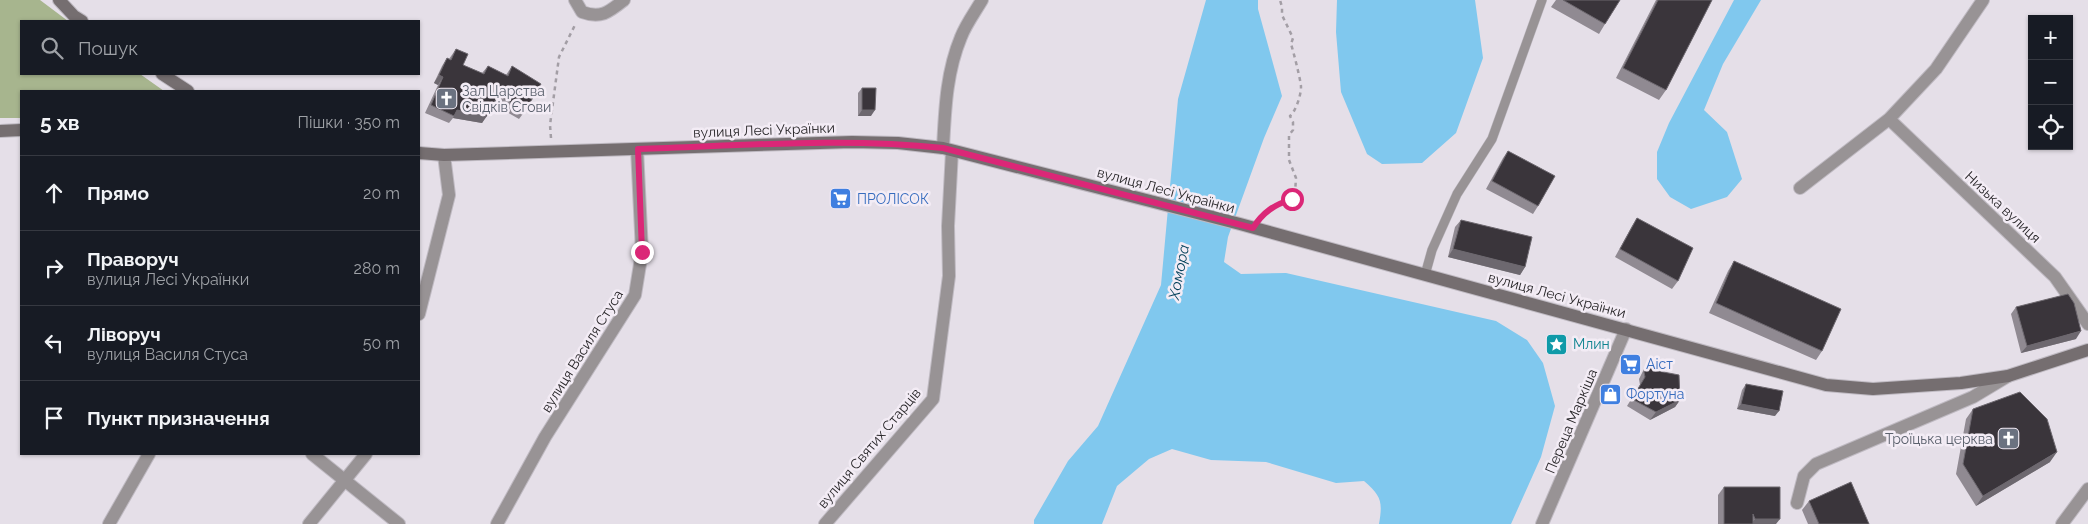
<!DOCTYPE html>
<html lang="uk">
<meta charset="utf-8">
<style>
body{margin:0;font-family:Raleway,sans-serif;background:#20242c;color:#f1f3f6}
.controls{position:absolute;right:15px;top:15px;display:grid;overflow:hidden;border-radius:0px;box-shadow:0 1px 4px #0004}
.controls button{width:45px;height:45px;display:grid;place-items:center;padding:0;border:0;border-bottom:1px solid #363941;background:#171b24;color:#f1f3f6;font:25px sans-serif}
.stop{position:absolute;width:15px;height:15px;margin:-11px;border:4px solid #db2777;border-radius:50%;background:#fff}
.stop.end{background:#db2777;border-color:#fff;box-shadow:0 1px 5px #0008}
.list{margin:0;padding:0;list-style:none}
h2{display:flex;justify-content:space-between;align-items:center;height:65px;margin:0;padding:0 20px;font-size:21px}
h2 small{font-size:16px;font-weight:400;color:#9ea1a6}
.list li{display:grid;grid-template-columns:32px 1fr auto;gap:15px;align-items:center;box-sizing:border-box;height:75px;padding:0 20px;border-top:1px solid #363941}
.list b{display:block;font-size:19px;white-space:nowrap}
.list p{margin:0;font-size:16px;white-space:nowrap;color:#9ea1a6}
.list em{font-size:16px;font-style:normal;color:#9ea1a6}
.icon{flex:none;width:28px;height:28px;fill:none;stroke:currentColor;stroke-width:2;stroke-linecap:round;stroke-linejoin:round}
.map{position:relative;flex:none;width:2088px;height:524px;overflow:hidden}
.search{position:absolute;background:#171b24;box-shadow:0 1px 4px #0004;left:20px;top:20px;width:400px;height:55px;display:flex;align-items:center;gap:12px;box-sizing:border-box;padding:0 18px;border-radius:0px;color:#9ea1a6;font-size:19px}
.panel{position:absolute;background:#171b24;box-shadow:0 1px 4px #0004;left:20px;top:90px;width:400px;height:365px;border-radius:0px}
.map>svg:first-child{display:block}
.green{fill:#a7b58e}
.water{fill:#80c8ee}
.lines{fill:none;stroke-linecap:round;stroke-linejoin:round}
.lane-casing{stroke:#bfbac2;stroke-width:10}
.street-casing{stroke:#bfbac2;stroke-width:14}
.secondary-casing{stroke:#bfbac2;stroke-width:14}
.path{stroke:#a39ea5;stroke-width:2.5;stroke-dasharray:4 4;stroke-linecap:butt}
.lane{stroke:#989395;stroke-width:9}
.street{stroke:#989395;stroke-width:12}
.secondary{stroke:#756e70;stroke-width:12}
.wall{fill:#908a92}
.shaded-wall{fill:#6d686f}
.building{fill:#3a353b;stroke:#6d686f}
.route{stroke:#db2777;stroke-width:6}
.labels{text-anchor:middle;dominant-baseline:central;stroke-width:5;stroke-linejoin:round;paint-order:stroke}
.worship-label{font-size:14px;fill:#5b616d;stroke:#f3ecf5;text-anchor:start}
.street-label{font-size:14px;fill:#282629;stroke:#f3ecf5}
.shop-label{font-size:14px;fill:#366cbe;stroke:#f3ecf5;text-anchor:start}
.culture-label{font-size:14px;fill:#0d838f;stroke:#f3ecf5;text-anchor:start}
.water-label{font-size:15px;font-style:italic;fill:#003f59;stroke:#f3ecf5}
</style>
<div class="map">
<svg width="2088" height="524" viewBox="0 0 2088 524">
<rect width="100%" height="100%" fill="#e5dfe8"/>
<path class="green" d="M0,0H40L68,21H21V74H140L164,91H21V118H0Z"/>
<path class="water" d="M1206,0H1258V9L1282,96L1264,138L1228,237L1224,262L1241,274L1286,273L1496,321L1527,340L1543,363L1555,406L1541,457L1511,524H1379C1383,501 1381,496 1364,481L1336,483L1266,462L1211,460L1172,449L1149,459L1117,486L1102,524H1034V520L1068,461L1098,426L1161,285L1178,99Z
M1337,0H1475L1483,58L1456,133L1422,163L1382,164L1367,154L1341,92L1336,32Z
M1734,0H1761L1723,64L1704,110L1727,132L1742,179L1727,197L1691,209L1670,197L1657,179V152L1669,123Z"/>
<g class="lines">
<defs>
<path id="lane" d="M1425,275L1432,250L1457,194L1492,139L1542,0"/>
<path id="street" d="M575,0L582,12C601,19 609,12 624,0
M1889,119L2055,277L2088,324
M943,148C945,111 946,73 961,37C966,24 975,12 982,0
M1800,188L1889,119L1936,69L1983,0
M419,314L449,195L444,155
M312,454L399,524
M1797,503L1804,476L1816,464L1973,397L2008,376
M109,524L149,454
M309,524L366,454
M497,524L545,437L635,295L642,252L637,149
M825,524L933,399L949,276L948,226L952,151
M1542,524L1626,329
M2062,524L2088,489"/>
<path id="secondary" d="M59,0L74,16L82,21
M162,74L188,91
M0,131L21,130
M419,153L444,155L852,142L898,143L943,148L1240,224L1826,385L1873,389L1961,383L2008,376L2088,350"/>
</defs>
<use href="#lane" class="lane-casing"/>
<use href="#street" class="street-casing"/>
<use href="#secondary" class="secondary-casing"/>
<path class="path" d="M551,138L550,125L559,57L576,23
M1262,216L1269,209L1292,199L1295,193L1296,178L1289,160V135L1293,130V122L1290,116C1296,111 1301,95 1301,87C1301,81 1293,50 1291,44L1293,38L1282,15V7L1280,0"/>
<use href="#lane" class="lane"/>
<use href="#street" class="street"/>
<use href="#secondary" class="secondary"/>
</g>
<path class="wall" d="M1556,0H1620L1605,24L1599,34L1551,7Z
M1656,0H1712L1666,90L1659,100L1616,78Z
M456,49L463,65L482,73L488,66L506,75L512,66L525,111L519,119L493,104L482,123L453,118L449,123L425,113L438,85L434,83L442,66L447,58L449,59Z
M862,88L871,116H858V93Z
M1508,151L1538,206L1533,214L1486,189L1503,158Z
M1637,218L1678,281L1672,289L1615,257L1632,226Z
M1461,220L1525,267L1520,275L1448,257L1455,227Z
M1734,261L1822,351L1816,360L1709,313L1728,271Z
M2016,307L2076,339L2021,353L2011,314Z
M1649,362L1680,400L1675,407L1650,420L1627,406L1640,385L1639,379L1644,369Z
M1746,384L1775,416L1737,409L1742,390Z
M1973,409L2050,462L1976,506L1956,474L1966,419Z
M1724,487L1776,524H1718V495Z
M1809,501L1869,524H1808L1802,510Z"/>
<path class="shaded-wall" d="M439,75L443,77L438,85L434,83Z
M457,110L487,116L482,123L453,118Z
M862,110H875L871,116H858Z
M1453,249L1525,267L1520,275L1448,257Z
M2081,331L2076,339L2021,353L2027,346Z
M1680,400L1675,407L1650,420L1656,412Z
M1741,404L1779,411L1775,416L1737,409Z
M2057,452L2050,462L1976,506L1983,496Z
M1755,519H1780L1776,524H1751Z"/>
<path class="building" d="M1563,0H1620L1605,24Z
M1658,0H1712L1666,90L1623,68Z
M456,49L468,54L463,65L484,74L488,66L508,76L512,66L541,84L525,111L498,95L487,116L457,110L454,116L431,105L443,77L439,75L447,58L451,60Z
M862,88H876L875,110H862Z
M1508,151L1555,176L1538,206L1492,181Z
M1637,218L1693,248L1678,281L1620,249Z
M1461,220L1532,237L1525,267L1453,249Z
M1734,261L1841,309L1822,351L1716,303Z
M2068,294L2074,303L2081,331L2027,346L2016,307Z
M1649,362L1658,371L1679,375L1680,400L1656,412L1632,399L1645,377L1644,372Z
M1746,384L1783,391L1779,411L1741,404Z
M2020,392L2047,419L2057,452L1983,496L1963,464L1973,409Z
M1851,482L1869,524H1819L1809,501Z
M1724,487H1780V519H1755L1753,514V524H1724Z"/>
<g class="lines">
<path class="route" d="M642,252L638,149C739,146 842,137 943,148L1253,228C1263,212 1274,205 1292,199"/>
</g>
<defs>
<symbol id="church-square" viewBox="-11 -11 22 22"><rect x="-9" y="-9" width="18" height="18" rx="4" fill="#6b7280" stroke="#f3ecf5"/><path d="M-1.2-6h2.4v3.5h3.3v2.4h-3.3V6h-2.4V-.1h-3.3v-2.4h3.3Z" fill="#fff"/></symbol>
<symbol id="supermarket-square" viewBox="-11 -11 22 22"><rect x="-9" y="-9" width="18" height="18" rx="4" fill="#3f7fe0" stroke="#f3ecf5"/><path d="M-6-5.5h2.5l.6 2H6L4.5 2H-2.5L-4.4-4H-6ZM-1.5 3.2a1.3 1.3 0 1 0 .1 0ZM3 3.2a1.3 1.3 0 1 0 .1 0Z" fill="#fff"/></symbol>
<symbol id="sight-square" viewBox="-11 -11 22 22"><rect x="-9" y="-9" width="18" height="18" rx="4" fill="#0f9aa8" stroke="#f3ecf5"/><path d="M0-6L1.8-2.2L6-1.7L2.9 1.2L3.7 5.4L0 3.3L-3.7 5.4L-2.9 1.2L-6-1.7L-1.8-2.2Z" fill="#fff"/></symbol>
<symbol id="shop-square" viewBox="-11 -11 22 22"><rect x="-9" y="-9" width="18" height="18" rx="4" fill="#3f7fe0" stroke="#f3ecf5"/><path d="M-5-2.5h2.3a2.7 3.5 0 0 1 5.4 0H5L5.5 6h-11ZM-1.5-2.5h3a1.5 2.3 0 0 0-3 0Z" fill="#fff"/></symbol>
</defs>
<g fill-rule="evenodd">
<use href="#church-square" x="434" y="86" width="25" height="25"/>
<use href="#supermarket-square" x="828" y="186" width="25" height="25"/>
<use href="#sight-square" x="1544" y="332" width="25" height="25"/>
<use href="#supermarket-square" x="1618" y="352" width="25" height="25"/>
<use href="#shop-square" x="1598" y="382" width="25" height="25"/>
<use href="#church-square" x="1996" y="426" width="25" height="25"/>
</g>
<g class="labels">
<g class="worship-label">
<text x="462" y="91">Зал Царства<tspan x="462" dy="16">Свідків Єгови</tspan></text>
<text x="1993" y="439" text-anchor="end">Троїцька церква</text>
</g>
<g class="street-label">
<text transform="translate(764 130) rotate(-2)">вулиця Лесі Українки</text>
<text transform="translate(1166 190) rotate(15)">вулиця Лесі Українки</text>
<text transform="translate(2003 207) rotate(43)">Низька вулиця</text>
<text transform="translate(1557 295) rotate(15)">вулиця Лесі Українки</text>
<text transform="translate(582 351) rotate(-58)">вулиця Василя Стуса</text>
<text transform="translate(1571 421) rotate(-67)">Переца Маркіша</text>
<text transform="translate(869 448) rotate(-50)">вулиця Святих Старців</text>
</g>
<g class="shop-label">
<text x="857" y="199">ПРОЛІСОК</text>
<text x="1646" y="364">Аіст</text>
<text x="1626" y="394">Фортуна</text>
</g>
<g class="culture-label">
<text x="1573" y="344">Млин</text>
</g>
<g class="water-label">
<text transform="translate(1179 272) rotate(-79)">Хомора</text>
</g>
</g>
</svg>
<div class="controls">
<button>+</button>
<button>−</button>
<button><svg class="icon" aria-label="locate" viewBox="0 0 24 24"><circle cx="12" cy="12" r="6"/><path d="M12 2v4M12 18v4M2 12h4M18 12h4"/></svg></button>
</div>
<div class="stop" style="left:1292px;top:199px"></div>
<div class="stop end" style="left:642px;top:252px"></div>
<div class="search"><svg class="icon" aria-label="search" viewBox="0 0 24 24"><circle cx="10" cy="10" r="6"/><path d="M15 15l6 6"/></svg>Пошук</div>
<section class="panel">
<h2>5 хв<small>Пішки · 350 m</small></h2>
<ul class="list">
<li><svg class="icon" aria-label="ahead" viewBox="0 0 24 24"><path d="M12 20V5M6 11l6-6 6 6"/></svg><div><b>Прямо</b></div><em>20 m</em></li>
<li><svg class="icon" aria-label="right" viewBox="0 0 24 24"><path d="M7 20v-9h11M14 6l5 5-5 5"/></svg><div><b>Праворуч</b><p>вулиця Лесі Українки</p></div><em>280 m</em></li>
<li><svg class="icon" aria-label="left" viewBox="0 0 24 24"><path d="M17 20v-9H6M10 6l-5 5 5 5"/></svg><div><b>Ліворуч</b><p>вулиця Василя Стуса</p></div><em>50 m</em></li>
<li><svg class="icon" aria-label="arrive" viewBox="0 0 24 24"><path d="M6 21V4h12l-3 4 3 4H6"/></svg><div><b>Пункт призначення</b></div></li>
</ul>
</section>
</div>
